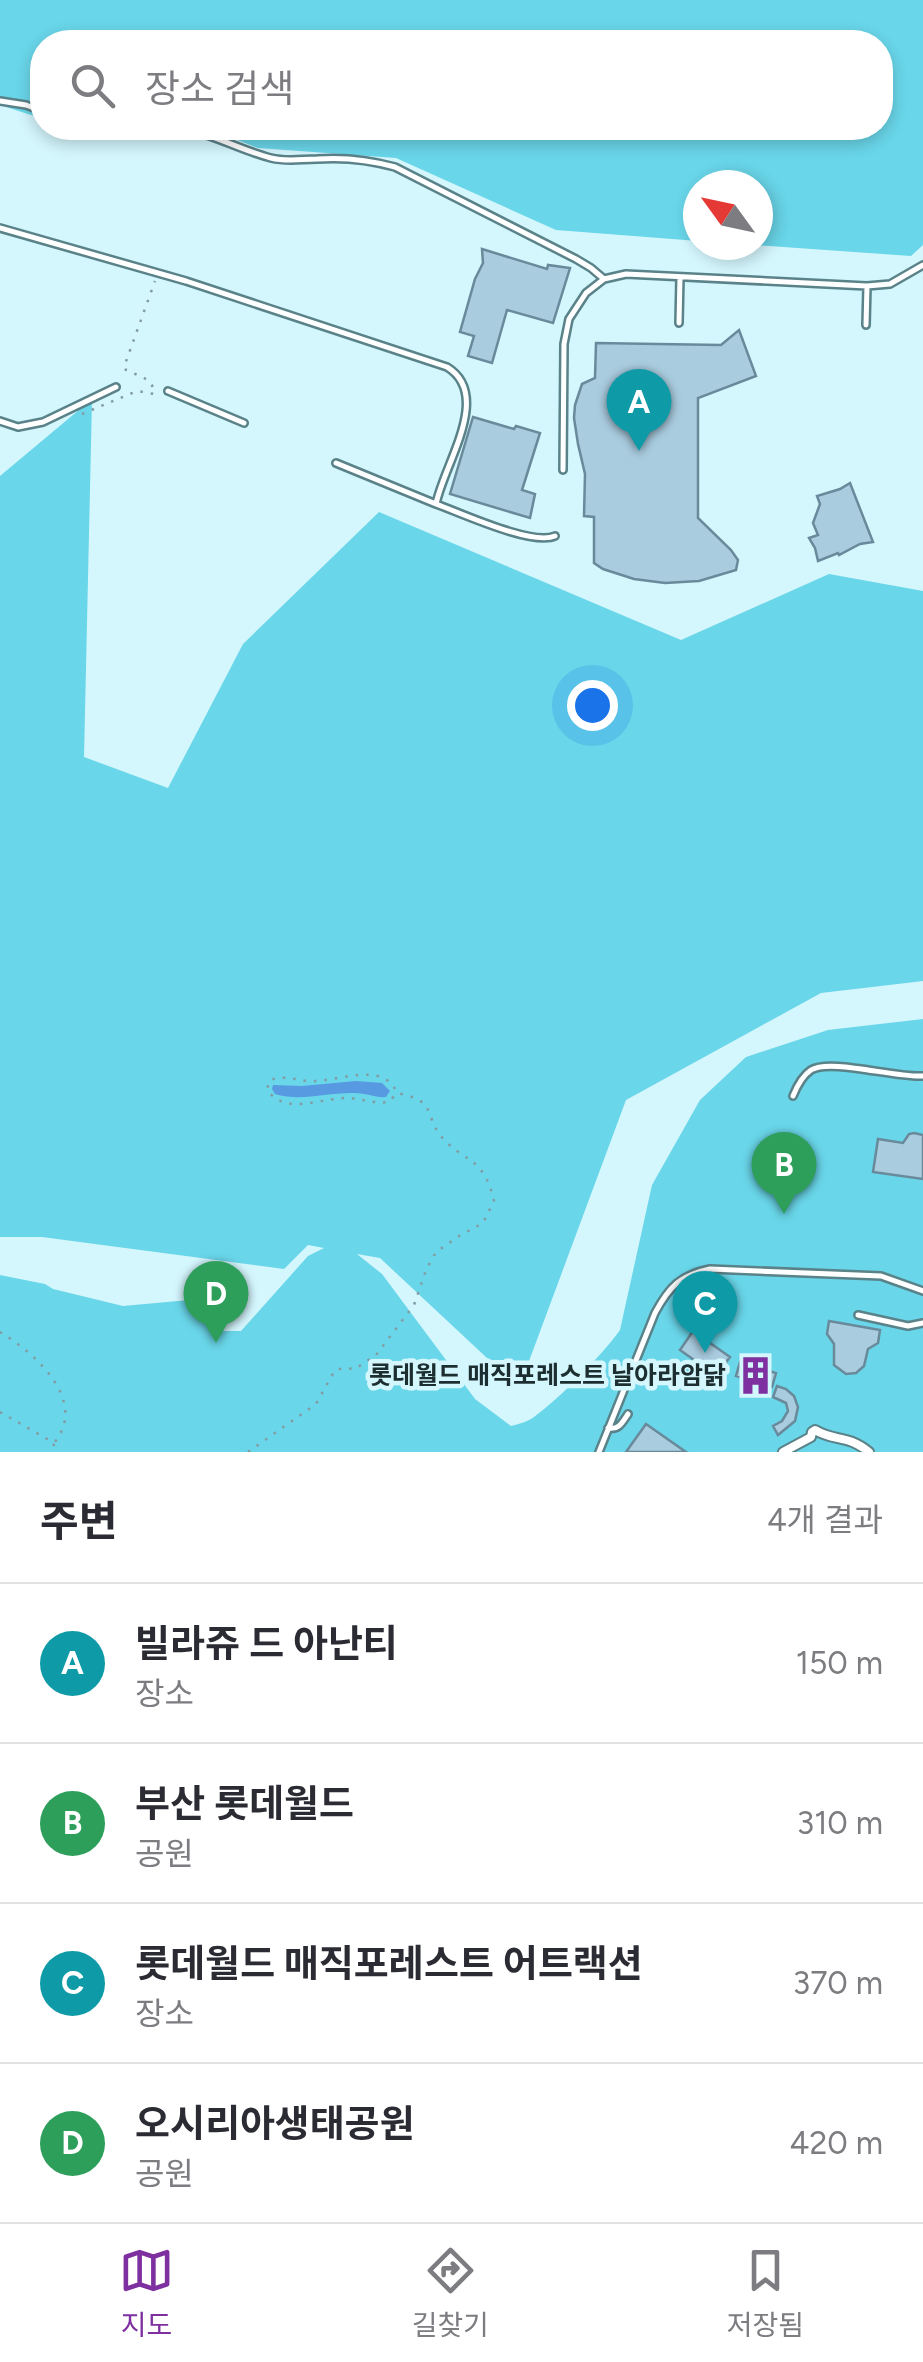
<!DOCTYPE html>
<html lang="ko">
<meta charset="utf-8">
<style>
body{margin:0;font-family:Figtree,"Noto Sans KR",sans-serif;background:#f2f2f3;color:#2b2b33}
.compass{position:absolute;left:683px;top:170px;width:90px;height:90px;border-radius:50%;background:#fff;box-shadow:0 5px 15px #0003;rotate:303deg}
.you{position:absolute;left:592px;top:705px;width:35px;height:35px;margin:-25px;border:8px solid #fff;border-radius:50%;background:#1a73e8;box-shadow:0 0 0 15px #1a73e833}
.badge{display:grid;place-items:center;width:65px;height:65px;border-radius:50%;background:#7e2fa0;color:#fff;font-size:32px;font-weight:700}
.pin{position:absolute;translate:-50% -82px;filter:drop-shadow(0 2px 5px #0008)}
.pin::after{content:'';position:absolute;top:52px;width:35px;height:30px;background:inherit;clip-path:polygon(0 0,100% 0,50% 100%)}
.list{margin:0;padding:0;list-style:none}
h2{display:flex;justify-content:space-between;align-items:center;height:130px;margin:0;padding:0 40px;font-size:42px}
h2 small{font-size:32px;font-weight:400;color:#7c7c81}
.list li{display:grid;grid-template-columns:65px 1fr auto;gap:30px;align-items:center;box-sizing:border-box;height:160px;padding:0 40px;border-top:2px solid #e1e1e2}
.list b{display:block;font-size:38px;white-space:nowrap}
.list p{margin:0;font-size:32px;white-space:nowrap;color:#7c7c81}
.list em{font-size:32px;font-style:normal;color:#7c7c81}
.icon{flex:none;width:55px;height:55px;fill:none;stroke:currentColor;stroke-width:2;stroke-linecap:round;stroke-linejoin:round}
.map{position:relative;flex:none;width:923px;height:1452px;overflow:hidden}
.search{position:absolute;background:#fff;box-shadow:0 5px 15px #0003;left:30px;right:30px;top:30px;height:110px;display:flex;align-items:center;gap:25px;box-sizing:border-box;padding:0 35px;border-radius:40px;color:#7c7c81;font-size:38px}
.sheet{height:770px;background:#fff}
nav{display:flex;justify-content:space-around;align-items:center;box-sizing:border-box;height:140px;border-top:2px solid #e1e1e2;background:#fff;font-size:28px;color:#7c7c81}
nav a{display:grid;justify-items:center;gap:5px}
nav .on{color:#7e2fa0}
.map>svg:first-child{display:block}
.green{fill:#69d6e9}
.water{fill:#589ae2}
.building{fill:#a9ccdf;stroke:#698a9b;stroke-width:2.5}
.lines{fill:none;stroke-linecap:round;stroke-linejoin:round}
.service-casing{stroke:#5a8289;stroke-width:10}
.pedestrian-casing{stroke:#5a8289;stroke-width:12}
.path{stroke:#829ca1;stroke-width:2.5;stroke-dasharray:2.5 8;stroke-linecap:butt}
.service{stroke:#fff;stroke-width:5}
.pedestrian{stroke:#fff;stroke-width:8}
.labels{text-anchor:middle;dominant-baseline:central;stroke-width:9;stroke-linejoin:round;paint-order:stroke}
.poi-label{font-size:25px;font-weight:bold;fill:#1d2e31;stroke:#d4f6fd;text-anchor:end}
</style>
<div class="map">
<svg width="923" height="1452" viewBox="0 0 923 1452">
<rect width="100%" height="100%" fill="#d4f6fd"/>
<path class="green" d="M0,0H923V245L911,256L754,245H758V185H698V241L556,230L396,158L258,148L207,128H880V42H42V117L34,116L0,105Z
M92,399L84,757L168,788L243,644L379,512L681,640L829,574L923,591V981L821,993L626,1100L519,1388L380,1258L357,1254L382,1274L475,1399L511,1426C519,1424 527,1422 534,1417C559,1399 603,1354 620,1330L652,1185L700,1100L746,1057L828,1030L923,1019V1452H0V1275L45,1284L53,1289L123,1306L189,1300L216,1331H241L308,1256L324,1248L308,1245L284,1269L42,1237H0V476Z"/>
<path class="water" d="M356,1081L382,1083L390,1091L386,1097C376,1098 366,1093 355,1093C327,1092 302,1102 275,1094L272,1089L273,1085L302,1086Z"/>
<path class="building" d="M482,249L547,269L548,265L570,268L553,323L507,310L492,363L468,356L474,336L460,332L475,279L483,263Z
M739,330L756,376L698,398V518L731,550L738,560L736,570L699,581L665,583L634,579L603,569L594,563V517L584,516L585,474L578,444L574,418L575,405L582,384L595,378L596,343L721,345Z
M473,417L514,429L516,426L540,433L522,490L535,494L530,518L450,494Z
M850,483L873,542L860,544L839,555L838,553L818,561L815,548L809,538L818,535L813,523L820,504L817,496L840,489Z
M914,1133L923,1135V1179L873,1172L878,1139L903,1143L909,1134Z
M829,1321L880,1330L878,1343L868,1349L864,1366L856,1373L846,1374L834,1365V1344L827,1334Z
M693,1331L730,1357L720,1370L708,1362L704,1367L680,1350Z
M740,1362L776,1373L772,1387L736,1376Z
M777,1386L786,1389L794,1396L798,1407L795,1421L778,1435L773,1426L782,1421L788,1411L786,1403L773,1397Z
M646,1424L686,1452H626Z"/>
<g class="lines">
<defs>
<path id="service" d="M0,101L26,105L42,111
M97,128L107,130L142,128
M182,128C213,134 240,150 271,158C287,162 301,159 317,159C344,157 370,160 395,167L576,259L591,268L604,279
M0,228L186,281L447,367C493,395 444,464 436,504C461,513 532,546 555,536
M679,323L680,277
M866,325L867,286
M168,391L244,423
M0,421L18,427L43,422L116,387
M336,463L436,504
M563,470L564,344L569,319L586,293L604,279L626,274L867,286L890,284L923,265
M793,1096C797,1086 802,1076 811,1070C830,1058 895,1078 923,1076
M858,1315L908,1326L923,1323
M608,1428C619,1430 622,1423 628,1414
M599,1452L655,1313C669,1287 680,1275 710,1269L881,1276L923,1291"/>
<path id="pedestrian" d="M783,1452L811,1437L812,1432L815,1430C835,1442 847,1434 869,1452"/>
</defs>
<use href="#service" class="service-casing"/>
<use href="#pedestrian" class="pedestrian-casing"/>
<path class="path" d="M82,414L137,391L154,394C154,378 138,376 126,370L124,367L155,281
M0,1332C35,1353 89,1401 54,1443
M0,1412L54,1443L53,1452
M248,1452L316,1404L335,1370L344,1368L355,1369L376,1355L414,1305L426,1270L436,1252L459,1236L483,1223L494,1201C483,1154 465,1165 440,1135C433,1126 431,1115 426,1106C420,1098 406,1095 397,1093C383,1059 336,1083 309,1081C295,1080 286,1075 270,1080L267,1089C284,1117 323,1097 349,1098C363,1099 375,1104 389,1102L397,1093"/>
<use href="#service" class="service"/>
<use href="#pedestrian" class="pedestrian"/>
</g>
<defs>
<symbol id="building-bare" viewBox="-9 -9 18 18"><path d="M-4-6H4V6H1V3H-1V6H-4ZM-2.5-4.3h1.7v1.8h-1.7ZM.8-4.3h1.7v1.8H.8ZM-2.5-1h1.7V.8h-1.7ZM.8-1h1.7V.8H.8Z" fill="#7e2fa0" stroke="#d4f6fd" stroke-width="2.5" paint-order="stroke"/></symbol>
</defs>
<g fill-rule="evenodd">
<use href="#building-bare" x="728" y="1348" width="55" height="55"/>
</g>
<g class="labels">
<g class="poi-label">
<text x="726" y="1375">롯데월드 매직포레스트 날아라암닭</text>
</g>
</g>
</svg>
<svg class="compass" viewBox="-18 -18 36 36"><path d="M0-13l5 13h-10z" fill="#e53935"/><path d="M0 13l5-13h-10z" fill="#7c7c81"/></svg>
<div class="you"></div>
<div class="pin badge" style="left:639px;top:451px;background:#0f9aa8">A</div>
<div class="pin badge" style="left:784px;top:1214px;background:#2e9e5b">B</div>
<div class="pin badge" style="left:705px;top:1353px;background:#0f9aa8">C</div>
<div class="pin badge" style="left:216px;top:1343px;background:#2e9e5b">D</div>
<div class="search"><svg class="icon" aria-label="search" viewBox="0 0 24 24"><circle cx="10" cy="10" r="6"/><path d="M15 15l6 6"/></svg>장소 검색</div>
</div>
<section class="sheet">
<h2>주변<small>4개 결과</small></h2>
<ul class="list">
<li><span class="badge" style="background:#0f9aa8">A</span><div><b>빌라쥬 드 아난티</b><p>장소</p></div><em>150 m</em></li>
<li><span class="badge" style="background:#2e9e5b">B</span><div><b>부산 롯데월드</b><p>공원</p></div><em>310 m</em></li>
<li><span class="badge" style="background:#0f9aa8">C</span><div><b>롯데월드 매직포레스트 어트랙션</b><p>장소</p></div><em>370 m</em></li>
<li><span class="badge" style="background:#2e9e5b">D</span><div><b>오시리아생태공원</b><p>공원</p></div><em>420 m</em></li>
</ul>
</section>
<nav>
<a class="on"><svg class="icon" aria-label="map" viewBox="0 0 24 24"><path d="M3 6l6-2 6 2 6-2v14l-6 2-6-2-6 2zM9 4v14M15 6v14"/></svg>지도</a>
<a><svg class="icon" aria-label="directions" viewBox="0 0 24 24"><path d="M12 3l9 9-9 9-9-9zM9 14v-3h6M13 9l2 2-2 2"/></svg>길찾기</a>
<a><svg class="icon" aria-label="saved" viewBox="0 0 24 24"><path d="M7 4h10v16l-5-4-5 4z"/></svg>저장됨</a>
</nav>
